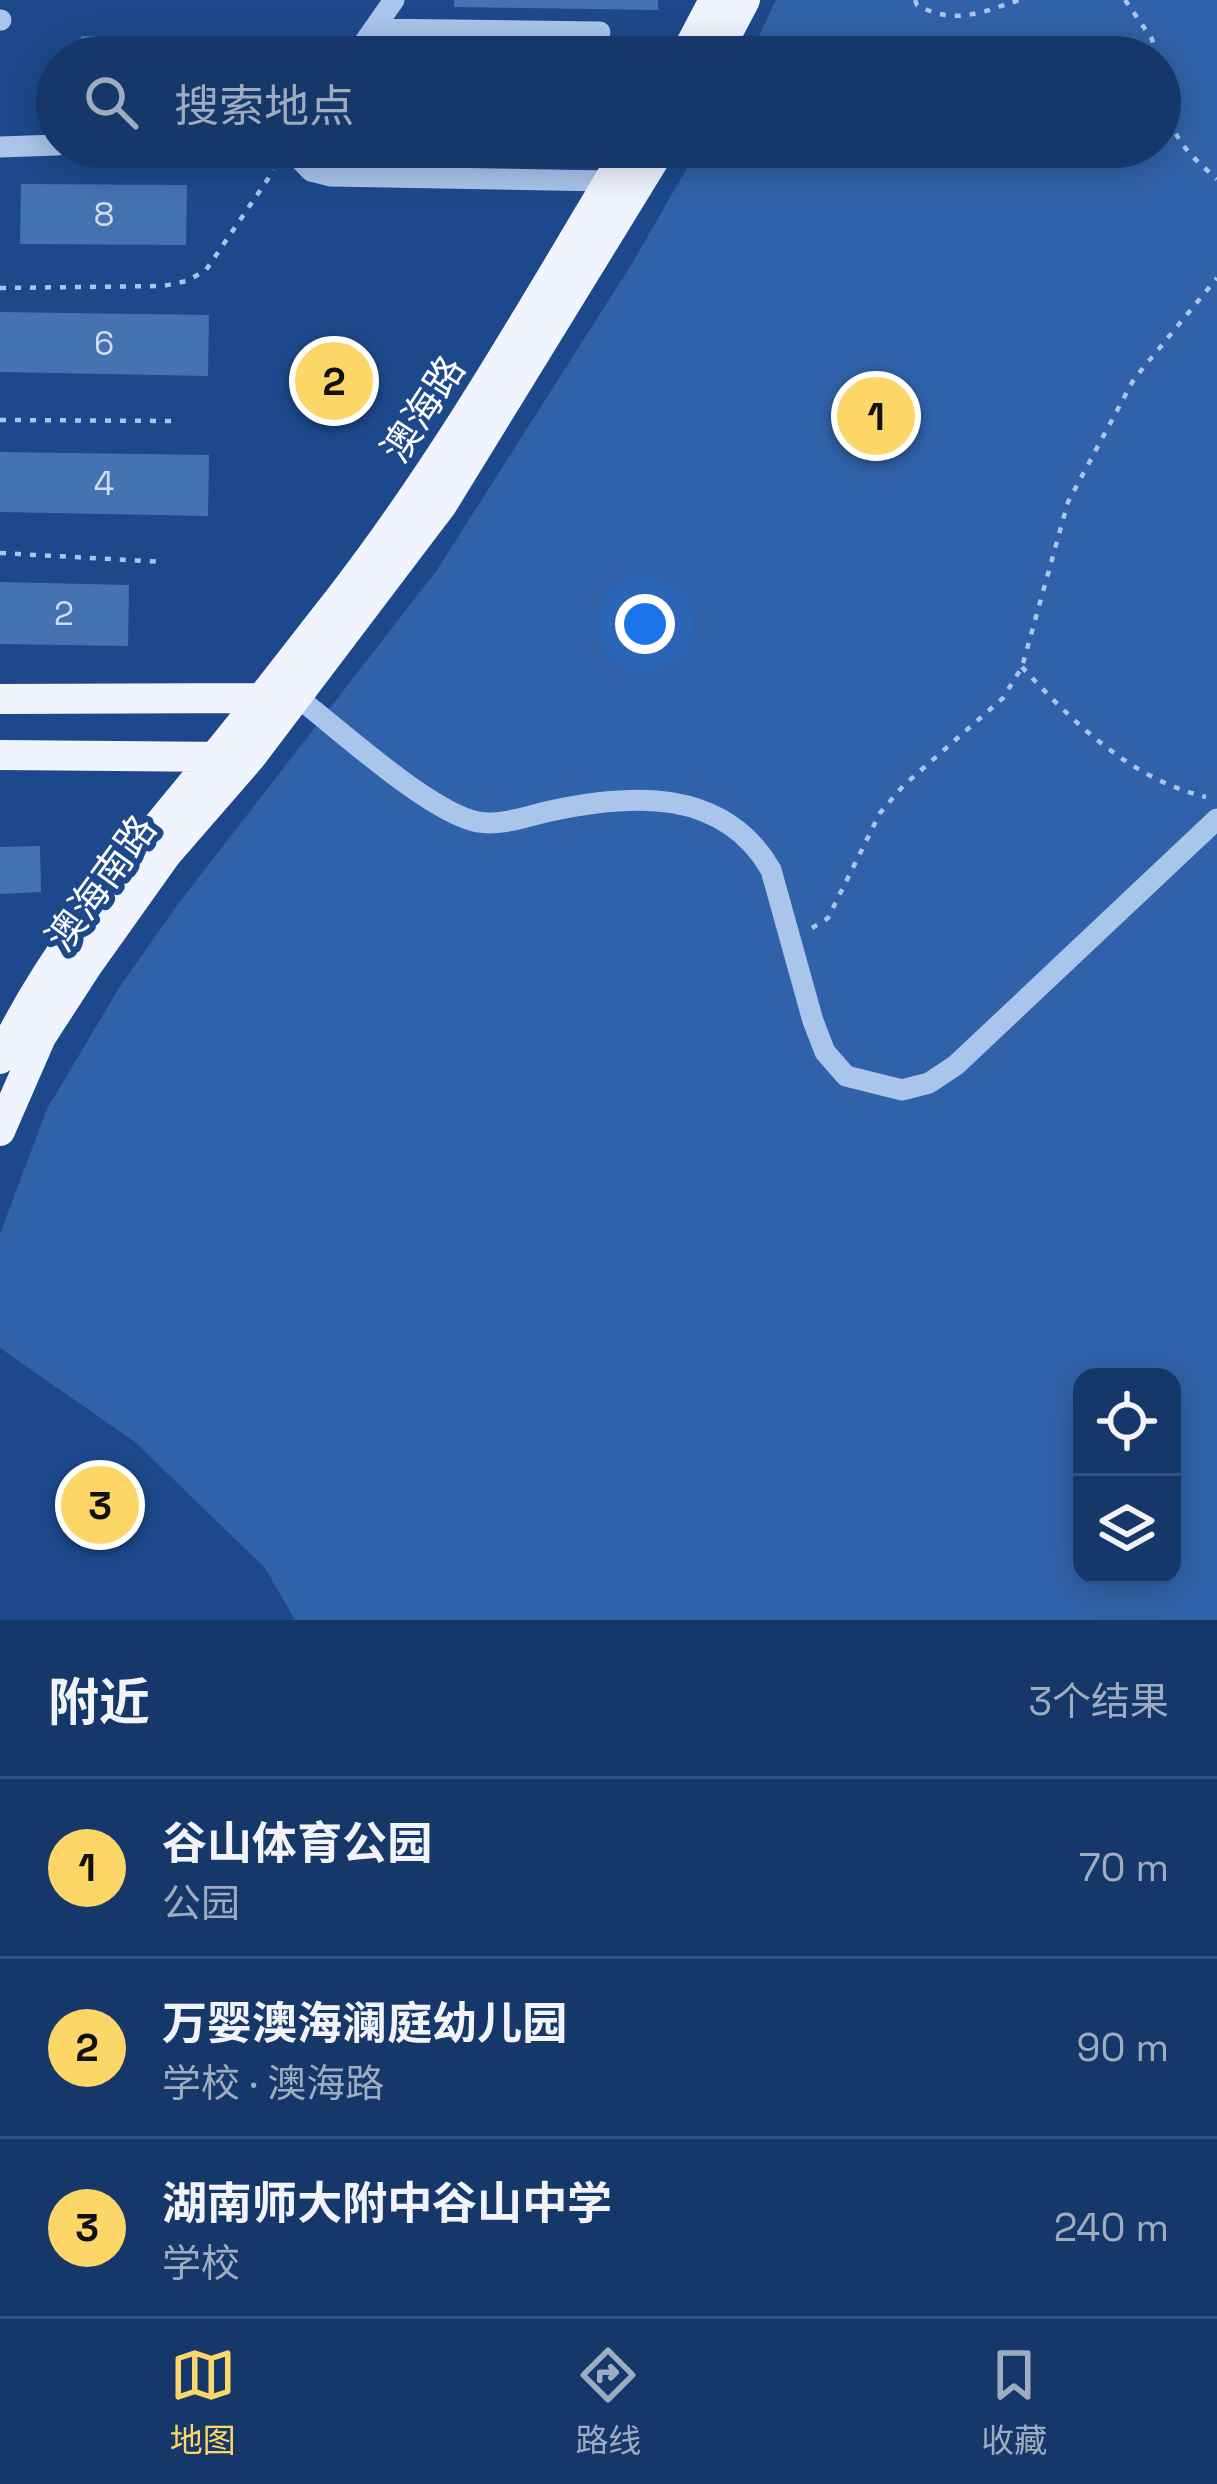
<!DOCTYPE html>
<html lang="zh">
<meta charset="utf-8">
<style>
body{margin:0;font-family:"Space Grotesk","Noto Sans SC",sans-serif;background:#1f3f6f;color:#f1f3f6}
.controls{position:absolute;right:36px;bottom:36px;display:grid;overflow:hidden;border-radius:24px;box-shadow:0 6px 30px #0003}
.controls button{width:108px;height:108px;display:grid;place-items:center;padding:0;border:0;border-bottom:3px solid #35517d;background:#163769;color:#f1f3f6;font:60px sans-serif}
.you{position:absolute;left:645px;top:624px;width:42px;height:42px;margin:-30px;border:9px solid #fff;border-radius:50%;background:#1a73e8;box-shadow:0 0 0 18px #1a73e833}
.badge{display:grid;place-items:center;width:78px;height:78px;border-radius:50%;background:#fcd767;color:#111;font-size:39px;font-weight:700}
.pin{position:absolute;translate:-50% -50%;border:6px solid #fff;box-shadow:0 3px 12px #0006}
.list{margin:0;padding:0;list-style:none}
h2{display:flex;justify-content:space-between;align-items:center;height:156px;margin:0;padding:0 48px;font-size:51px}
h2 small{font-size:39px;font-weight:400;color:#9eacc0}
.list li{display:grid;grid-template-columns:78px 1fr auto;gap:36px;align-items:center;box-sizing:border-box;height:180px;padding:0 48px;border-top:3px solid #35517d}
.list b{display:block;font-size:45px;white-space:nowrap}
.list p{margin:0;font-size:39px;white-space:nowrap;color:#9eacc0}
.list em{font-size:39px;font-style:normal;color:#9eacc0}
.icon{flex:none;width:66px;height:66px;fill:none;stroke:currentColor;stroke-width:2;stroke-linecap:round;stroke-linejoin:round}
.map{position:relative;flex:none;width:1217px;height:1620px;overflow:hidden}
.search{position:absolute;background:#163769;box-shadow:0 6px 30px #0003;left:36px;right:36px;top:36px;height:132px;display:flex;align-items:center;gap:30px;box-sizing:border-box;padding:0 42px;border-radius:66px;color:#9eacc0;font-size:45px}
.sheet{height:696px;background:#163769}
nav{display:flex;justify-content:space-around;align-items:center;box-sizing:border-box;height:168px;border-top:3px solid #35517d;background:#163769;font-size:33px;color:#9eacc0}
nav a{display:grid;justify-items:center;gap:6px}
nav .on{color:#fcd767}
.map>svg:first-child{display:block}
.green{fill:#3062a9;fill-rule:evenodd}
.building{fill:#4572b3}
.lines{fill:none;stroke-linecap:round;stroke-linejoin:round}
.path{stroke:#a9c5ec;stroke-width:4.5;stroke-dasharray:6 9;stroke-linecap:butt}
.minor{stroke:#a9c5ec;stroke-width:21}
.major{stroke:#eff4ff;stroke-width:30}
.labels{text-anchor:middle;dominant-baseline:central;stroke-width:12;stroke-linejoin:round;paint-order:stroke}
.number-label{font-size:33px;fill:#d0dcec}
.street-label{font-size:39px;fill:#fff;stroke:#1d498c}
</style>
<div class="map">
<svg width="1217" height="1620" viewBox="0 0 1217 1620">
<rect width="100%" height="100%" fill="#1d498c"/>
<path class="green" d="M776,0H1217V1620H295L265,1568L135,1442L0,1348V1234L47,1109L119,988L178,904L437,570L633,262L699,147H1160V57H749ZM1082,1377H1172V1575H1082Z"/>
<path class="building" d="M454,0H658V10L454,7Z
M81,36L305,37V57H80Z
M21,184L187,185L186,245L20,244Z
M0,312L209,315L208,376L0,372Z
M0,452L209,455L208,516L0,512Z
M0,582L129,585L128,646L0,644Z
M40,846L41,892L0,894V847Z"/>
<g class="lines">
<path class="path" d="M915,0L917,5C955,26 981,12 1020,0
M1125,0L1152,39L1156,57
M1160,76C1172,132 1172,140 1217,179
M0,288L163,286L187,281L206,270L274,170
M0,420L177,421
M0,553L164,562
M1022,667C1073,722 1130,779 1206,797
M812,928L828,918L880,813L903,786L1003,698L1022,667L1068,502L1134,379L1217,278"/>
<path class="minor" d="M0,20H1
M374,29L600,32
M354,57L394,0
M0,147L57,145
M205,147H290
M289,148L311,171L331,176L609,181
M297,697C339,729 430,813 478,822C502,826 527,816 550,811C632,793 724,788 771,870L813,1021L825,1052L846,1076L902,1090L929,1083L956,1065L1217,819"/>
<path class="major" d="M684,57L714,0
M715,57L745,0
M0,699L273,698
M0,755L228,757
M0,1059C53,946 137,851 215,756C258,704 298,651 339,599C449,457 537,300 629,147
M0,1131L41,1037L87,966L166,855L251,757L442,505L662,147"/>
</g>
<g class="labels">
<g class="number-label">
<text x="104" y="215">8</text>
<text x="104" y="344">6</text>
<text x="104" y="484">4</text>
<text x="64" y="614">2</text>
</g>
<g class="street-label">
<text transform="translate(423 409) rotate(-57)">澳海路</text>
<text transform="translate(101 883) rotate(-54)">澳海南路</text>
</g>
</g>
</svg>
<div class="controls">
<button><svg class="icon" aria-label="locate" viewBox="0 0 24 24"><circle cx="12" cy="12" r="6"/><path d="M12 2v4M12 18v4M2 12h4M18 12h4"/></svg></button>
<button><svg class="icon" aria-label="layers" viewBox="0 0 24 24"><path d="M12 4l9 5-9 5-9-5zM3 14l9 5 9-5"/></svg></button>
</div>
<div class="you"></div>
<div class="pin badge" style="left:876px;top:416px">1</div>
<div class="pin badge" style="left:334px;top:381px">2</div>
<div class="pin badge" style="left:100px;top:1505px">3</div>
<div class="search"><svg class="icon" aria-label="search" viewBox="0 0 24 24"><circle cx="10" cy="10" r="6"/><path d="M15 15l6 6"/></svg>搜索地点</div>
</div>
<section class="sheet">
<h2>附近<small>3个结果</small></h2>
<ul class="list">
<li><span class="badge">1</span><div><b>谷山体育公园</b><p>公园</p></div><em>70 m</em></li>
<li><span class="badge">2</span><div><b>万婴澳海澜庭幼儿园</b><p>学校 · 澳海路</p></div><em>90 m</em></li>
<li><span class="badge">3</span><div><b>湖南师大附中谷山中学</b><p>学校</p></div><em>240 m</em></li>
</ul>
</section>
<nav>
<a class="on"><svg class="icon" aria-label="map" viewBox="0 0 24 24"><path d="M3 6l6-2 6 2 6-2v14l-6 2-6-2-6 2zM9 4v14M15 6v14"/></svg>地图</a>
<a><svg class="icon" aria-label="directions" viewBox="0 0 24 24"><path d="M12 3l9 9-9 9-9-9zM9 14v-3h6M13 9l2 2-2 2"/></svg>路线</a>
<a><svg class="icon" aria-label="saved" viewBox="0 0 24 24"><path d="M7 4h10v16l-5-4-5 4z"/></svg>收藏</a>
</nav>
